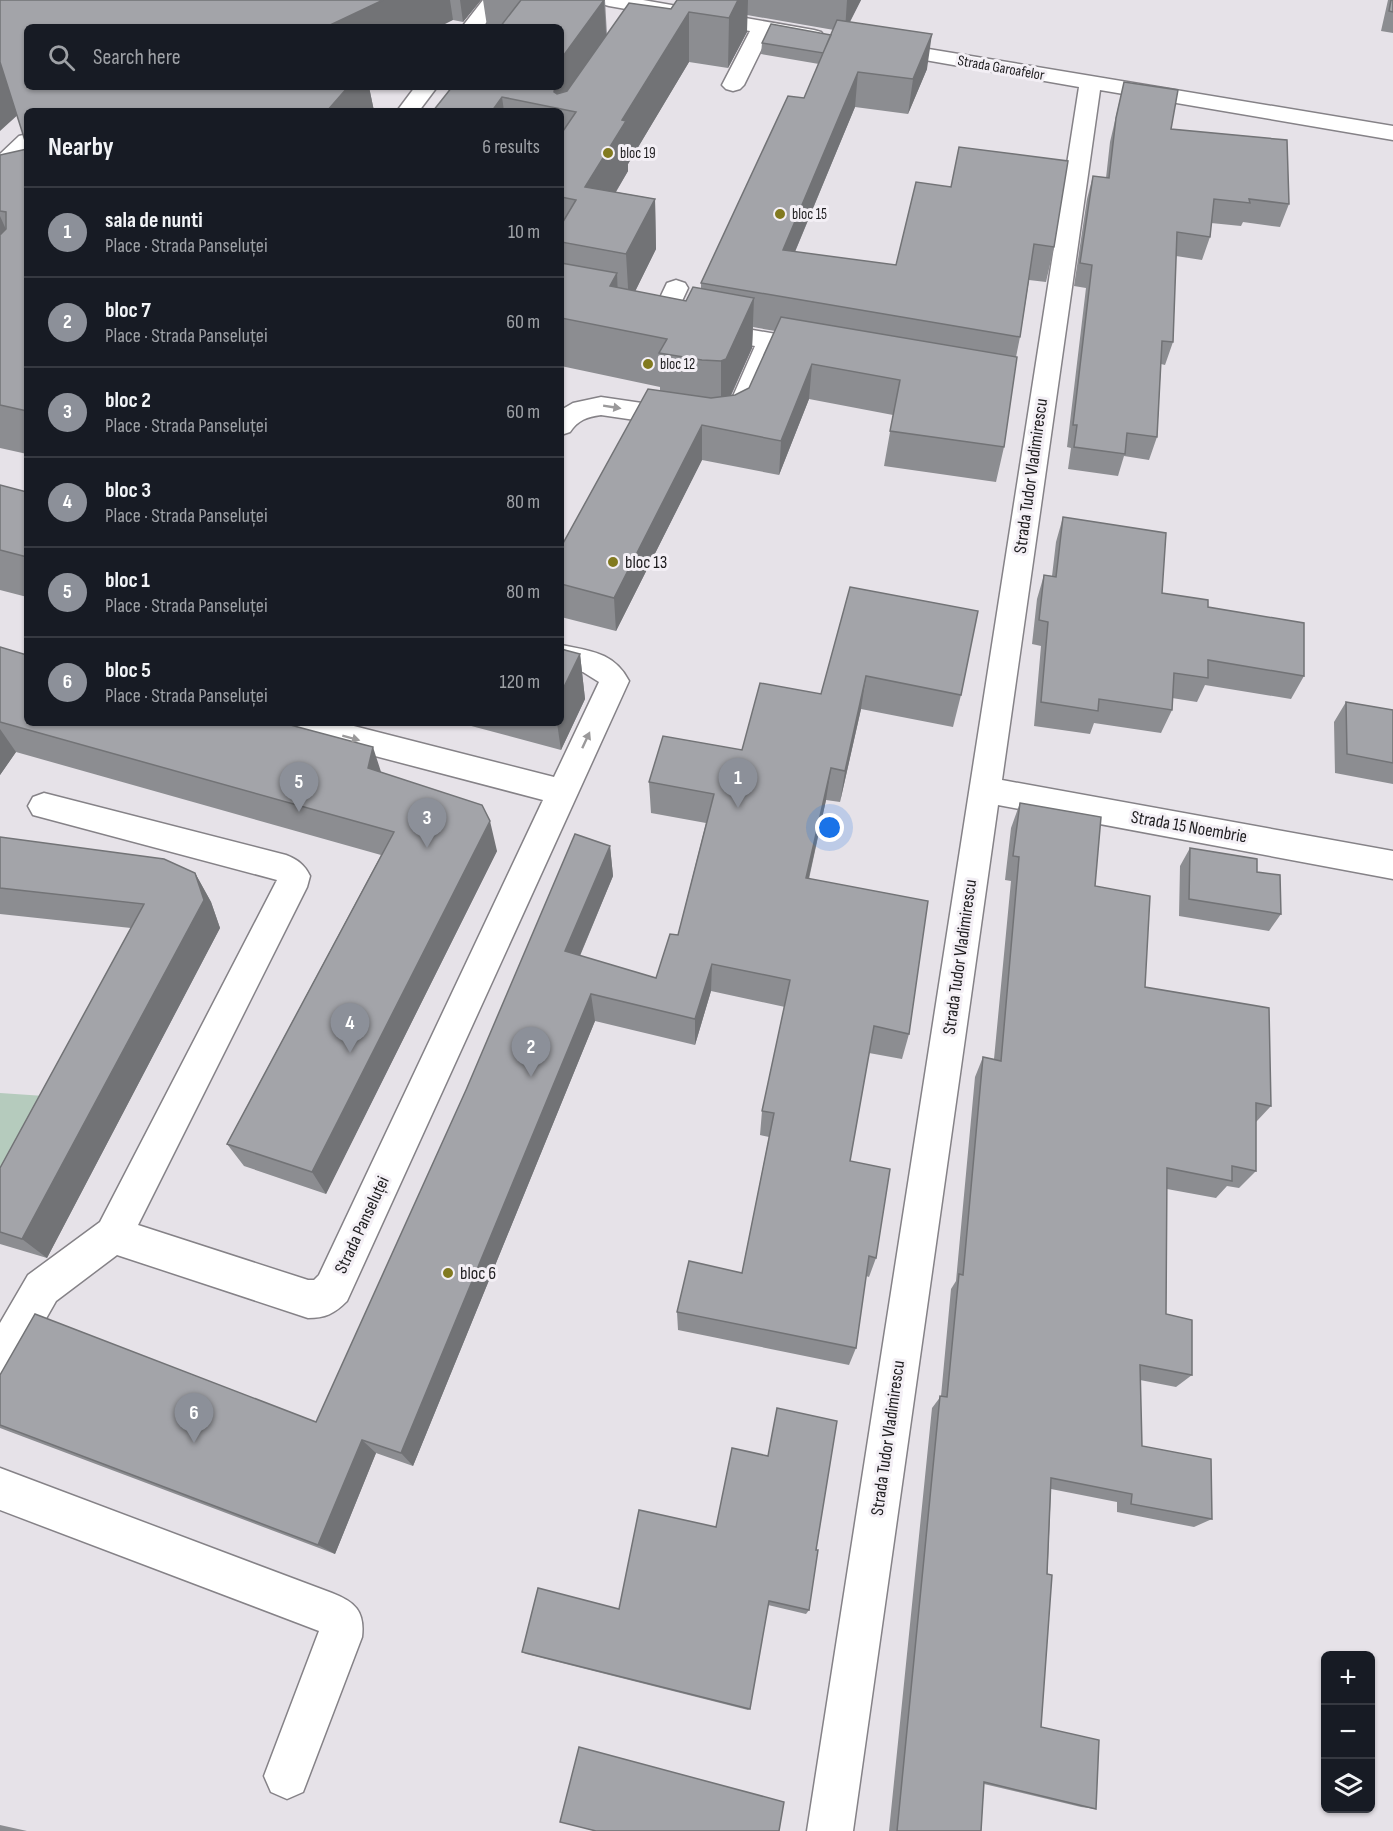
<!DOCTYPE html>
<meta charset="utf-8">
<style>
body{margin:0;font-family:"Sofia Sans Condensed",sans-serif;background:#20242c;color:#f1f3f6}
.controls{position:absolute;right:18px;bottom:18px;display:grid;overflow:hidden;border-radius:9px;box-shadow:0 2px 4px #0004}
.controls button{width:54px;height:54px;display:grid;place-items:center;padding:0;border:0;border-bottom:2px solid #363941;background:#171b24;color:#f1f3f6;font:30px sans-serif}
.you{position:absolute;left:830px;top:828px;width:21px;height:21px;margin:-15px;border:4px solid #fff;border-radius:50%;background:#1a73e8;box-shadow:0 0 0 9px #1a73e833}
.badge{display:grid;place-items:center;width:39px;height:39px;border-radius:50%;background:#8c9099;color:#fff;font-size:20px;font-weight:700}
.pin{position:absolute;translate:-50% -50px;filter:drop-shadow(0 2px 3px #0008)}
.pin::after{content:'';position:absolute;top:32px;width:21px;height:18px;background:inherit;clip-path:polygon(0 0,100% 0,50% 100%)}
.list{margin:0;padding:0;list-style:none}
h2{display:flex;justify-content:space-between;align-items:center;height:78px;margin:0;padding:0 24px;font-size:26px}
h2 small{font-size:20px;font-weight:400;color:#9ea1a6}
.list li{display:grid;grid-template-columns:39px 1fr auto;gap:18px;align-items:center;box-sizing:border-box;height:90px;padding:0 24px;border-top:2px solid #363941}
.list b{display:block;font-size:22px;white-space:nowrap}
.list p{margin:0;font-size:20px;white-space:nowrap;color:#9ea1a6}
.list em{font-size:20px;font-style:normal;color:#9ea1a6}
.icon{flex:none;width:33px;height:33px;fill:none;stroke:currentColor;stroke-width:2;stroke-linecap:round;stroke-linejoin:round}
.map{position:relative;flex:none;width:1393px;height:1831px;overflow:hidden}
.search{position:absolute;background:#171b24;box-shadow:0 2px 4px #0004;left:24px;top:24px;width:540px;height:66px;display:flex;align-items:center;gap:15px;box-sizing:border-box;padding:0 21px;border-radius:9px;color:#9ea1a6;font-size:22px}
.panel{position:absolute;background:#171b24;box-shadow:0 2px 4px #0004;left:24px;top:108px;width:540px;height:618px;border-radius:9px}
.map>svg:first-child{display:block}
.green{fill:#b5cbbd}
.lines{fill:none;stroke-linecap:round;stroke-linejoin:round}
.minor-casing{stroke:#858287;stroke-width:3}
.minor{fill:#fff;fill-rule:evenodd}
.wall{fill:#8c8d91;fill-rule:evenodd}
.shaded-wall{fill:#727376}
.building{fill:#a3a4a9;stroke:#727376;stroke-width:1.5}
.oneway{fill:#9a999a}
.poi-dot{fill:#827a20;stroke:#f3eff5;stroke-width:2}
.labels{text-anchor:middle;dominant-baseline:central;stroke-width:6;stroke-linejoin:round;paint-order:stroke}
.far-street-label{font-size:15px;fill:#1e1d1f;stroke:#f3eff5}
.far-poi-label{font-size:15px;fill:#1e1d1f;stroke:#f3eff5;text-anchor:start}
.street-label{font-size:18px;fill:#1e1d1f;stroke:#f3eff5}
.poi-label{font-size:18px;fill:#1e1d1f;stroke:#f3eff5;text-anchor:start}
</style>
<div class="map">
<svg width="1393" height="1831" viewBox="0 0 1393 1831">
<rect width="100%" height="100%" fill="#e6e2e8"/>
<path class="green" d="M0,1093L74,1098L0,1237Z"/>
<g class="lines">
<defs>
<path id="minor" d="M483,0H503L483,27H462Z
M599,0H643L814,30L821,32L824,36L821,40L814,42L769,34L744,85L740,89L733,91L726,89L722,85L750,31L609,6L602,4Z
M886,42L1393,126V140L1100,90L1002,780L1393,851V879L998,805L853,1831H807L1079,87L879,52L876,48L879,44Z
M415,87H437L419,111H397Z
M27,134V153L8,171L0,173V154L19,136Z
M676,280L685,283L688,288L670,327L661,329L652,327L649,321L667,283Z
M707,322L816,341L825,343L828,349L825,355L816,357L778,350L751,415L747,421L734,428L710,431L601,415C587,417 578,420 570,432L561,435V410L573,403L601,397L710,413H721L727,410L755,346L698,336L695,330L698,324Z
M561,645C590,651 614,652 629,681L347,1301C334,1314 325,1318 308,1318L117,1255L56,1301L14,1375L0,1381V1323L28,1275L100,1222L277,880L33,815L28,806L33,797L44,793L286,855C298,860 304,864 310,876L307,887L138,1225L308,1280H314L319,1275L543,800L295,735L284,731L280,723H342L554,777L599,682L583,672L561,667Z
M0,1468L332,1593C355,1602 365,1611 362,1637L303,1792L287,1799L271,1792L264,1776L319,1631L0,1510Z"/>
</defs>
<use href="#minor" class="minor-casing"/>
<use href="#minor" class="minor"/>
</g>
<path class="wall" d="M0,0H481L463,22L453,20L27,27V87H369L374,111H27Z
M483,0H605L607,35L671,9L677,0H861L850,22L927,69L908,114L855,107L795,252L896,265L916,182L1054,247L1046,282L1029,280L1020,337L1016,357L1004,447L996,482L884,466L893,415L809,399L779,475L702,460L616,631L561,617V547L660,391V387L561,366V111H433L561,27H492L487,26ZM747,15L834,30L831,35L762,43L761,54L819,64L804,98L701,283V288L686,301L635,291L656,249L655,199L616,192L628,171V164L689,62L728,68L747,32ZM753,327L775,331L749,388L735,395L731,396L752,348Z
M1388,0H1393V33L1381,31Z
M1124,82L1171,129L1289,204L1280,227L1243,222L1241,226L1211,223L1210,237L1202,260L1176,256L1173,342L1165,365L1161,364L1157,437L1149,460L1124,456L1118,476L1068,469L1071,448L1067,447L1086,288L1074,286L1087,199L1093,176L1106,178L1110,142Z
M27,149V454L0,448V155Z
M0,485L27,492V597L0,590Z
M1063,517L1162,593L1208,607L1304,676L1291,699L1205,685L1197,702L1172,698V710L1161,733L1094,723L1090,734L1034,726L1041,646L1032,644L1037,599L1044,575L1052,576L1056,542Z
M850,587L961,695L953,727L861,709L840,802L826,800L809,879L909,1034L902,1059L869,1053L850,1161L876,1258L869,1277L866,1276L856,1348L849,1365L678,1330L677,1312L742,1273L769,1137L760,1135L762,1111L785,1007L711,991L695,1045L595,1021L413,1466L376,1453L335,1554L0,1428V1375L316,1422L610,846L613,876L580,956L656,978L678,935L706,823L651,813L649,782L742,750L821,694Z
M0,647L382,773L497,851L326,1194L244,1166L227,1144L381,855L16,752L0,775Z
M580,654L585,699L561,750L460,723H561Z
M1346,702L1393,710V784L1335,773L1334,722Z
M1020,803L1095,886L1145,987L1271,1106L1256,1122V1171L1239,1188L1227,1186L1216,1198L1167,1189L1166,1314L1192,1375L1176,1387L1140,1380L1142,1446L1212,1519L1194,1527L1117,1512V1502L1051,1489L1041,1727L1096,1809L1081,1807L984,1784L981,1831H889L932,1408L941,1396L951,1289L956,1281L975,1077L983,1057L994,1059L1011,881L1005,880L1011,828Z
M0,837L195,873L211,902L220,928L47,1258L0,1244V1168L131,928L0,914Z
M1190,848L1257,872L1281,914L1269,931L1179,916L1180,866Z
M716,1527L816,1550L809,1610L806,1614L768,1605L750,1709L748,1710L526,1654L522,1652L619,1609Z
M0,1825L27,1831H0Z"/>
<path class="shaded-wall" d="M383,0H450L453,20L439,27H326Z
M460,0H481L463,22Z
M604,0L607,49L565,110L554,92L555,87H561V59Z
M738,0H748L747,32L728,68L729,18Z
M847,0H861L845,31Z
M689,12V62L628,164V171L589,237L585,187L622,120Z
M932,34L927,69L908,114L913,79Z
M0,62L21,112L0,131Z
M858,72L855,107L781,285L783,250Z
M348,87H369L374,111H327Z
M502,97L504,111H492Z
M655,199L656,249L629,304L626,254Z
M0,216L20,261L0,276Z
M617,273L619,323L610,286Z
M754,298L752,348L725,408L721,411V361Z
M812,364L809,399L779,475L781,441Z
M702,425V460L616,631L614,598Z
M580,654L585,699L561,750L557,723H561V693Z
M866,676L861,709L840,802L845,771Z
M0,729L16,752L0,775Z
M373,747L383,778L368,768Z
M831,768L826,800L802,908L806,878Z
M490,821L497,851L326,1194L312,1172Z
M610,846L613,876L570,979L565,951Z
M195,873L211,902L220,928L47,1258L22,1239Z
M712,964L711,991L695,1045V1019Z
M591,994L595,1021L413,1466L401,1453Z
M362,1440L376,1453L335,1554L318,1545Z"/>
<path class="building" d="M0,0H383L326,27H27V87H348L327,111H27V147L0,62Z
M521,0H604L561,59V27H500Z
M677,0H738L729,18L689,12L622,120L626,121L585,187L655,199L626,254L561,242V225L576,200L561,197V134L576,112L502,97L492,111H433L452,87H555L554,92L557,94L567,91L629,3L671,9Z
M1391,0H1393V12L1389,11Z
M837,20L932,34L913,79L858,72L783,250L896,265L916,182L951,187L959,147L1068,161L1054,247L1034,244L1020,337L701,283L788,96L804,98Z
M771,24L831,35L823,53L762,43Z
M1124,82L1178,90L1171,129L1287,140L1289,204L1249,199L1250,203L1214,199L1210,237L1177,232L1173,342L1162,341L1157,437L1127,433L1125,454L1074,447L1077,425H1073L1092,265L1080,263L1093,176L1109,178L1116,118Z
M27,149V411L0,405V235L6,229V212L0,211V155Z
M561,263L617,273L610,286L686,301L693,287L754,298L726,359L721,361L702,360L659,353L667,339L561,318Z
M781,317L1017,357L1004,447L890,431L900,380L812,364L781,441L702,425L614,598L561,584V547L648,389L711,398L735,395L749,388Z
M0,485L27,492V557L0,550Z
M1063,517L1166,533L1162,593L1208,600V607L1304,623V676L1208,660V678L1174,673L1172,710L1099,699L1098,711L1041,702L1048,622L1039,620L1044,575L1056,577Z
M850,587L978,611L961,695L866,676L845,771L831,768L806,878L928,901L909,1034L874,1026L850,1161L890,1169L876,1258L869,1256L856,1348L677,1312L689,1261L742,1273L774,1113L762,1111L790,980L712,964L695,1019L591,994L401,1453L362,1440L318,1545L0,1425V1375L35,1314L316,1422L466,1090L575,834L610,846L565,951L656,978L670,934L678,935L714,794L649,782L663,736L742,750L760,683L821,694Z
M0,647L27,655V723H283L373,747L368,768L482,805L490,821L312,1172L227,1144L394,832L0,722Z
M561,649L580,654L561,693Z
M1346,702L1393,710V763L1347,754Z
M1020,803L1101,817L1095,886L1150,896L1145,987L1269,1008L1271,1106L1256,1103V1171L1232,1166V1181L1167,1168L1166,1314L1192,1320V1375L1140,1365L1142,1446L1211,1459L1212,1519L1131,1504L1132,1494L1051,1478L1047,1574L1052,1575L1041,1727L1099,1740L1096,1809L984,1782L981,1831H897L940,1396L947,1397L959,1274L963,1275L983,1057L1001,1061L1019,857L1013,856Z
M0,837L164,859L195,873L204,900L22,1239L0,1232V1168L144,904L0,888Z
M1190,848L1257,859V872L1280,875L1281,914L1189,899Z
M777,1408L837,1421L816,1550H818L809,1610L769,1601L750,1709L522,1652L538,1588L619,1609L639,1510L716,1527L732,1448L768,1456Z
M579,1747L784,1802L779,1831H596L560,1822Z"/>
<defs><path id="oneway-solid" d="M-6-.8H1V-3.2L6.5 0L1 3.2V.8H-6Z" transform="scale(1.5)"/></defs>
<g class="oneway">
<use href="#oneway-solid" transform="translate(612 407) rotate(9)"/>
<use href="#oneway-solid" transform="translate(351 738) rotate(15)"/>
<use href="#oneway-solid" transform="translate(586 740) rotate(-65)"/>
</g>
<g class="poi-dot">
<circle cx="608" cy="153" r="6"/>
<circle cx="780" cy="214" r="6"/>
<circle cx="648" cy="364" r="6"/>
<circle cx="613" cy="562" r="6"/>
<circle cx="448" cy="1273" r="6"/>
</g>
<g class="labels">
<g class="far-street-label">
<text transform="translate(1001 68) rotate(10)">Strada Garoafelor</text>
</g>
<g class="far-poi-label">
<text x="620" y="153">bloc 19</text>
<text x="792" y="214">bloc 15</text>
<text x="660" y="364">bloc 12</text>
</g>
<g class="street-label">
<text transform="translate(1031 476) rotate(-82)">Strada Tudor Vladimirescu</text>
<text transform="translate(1189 827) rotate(10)">Strada 15 Noembrie</text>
<text transform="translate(960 957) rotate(-82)">Strada Tudor Vladimirescu</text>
<text transform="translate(362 1225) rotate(-65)">Strada Panseluței</text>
<text transform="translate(888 1438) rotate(-82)">Strada Tudor Vladimirescu</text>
</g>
<g class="poi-label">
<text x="625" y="562">bloc 13</text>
<text x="460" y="1273">bloc 6</text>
</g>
</g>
</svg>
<div class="controls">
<button>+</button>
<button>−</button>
<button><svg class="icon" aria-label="layers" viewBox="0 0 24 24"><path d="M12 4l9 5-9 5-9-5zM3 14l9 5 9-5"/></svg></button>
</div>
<div class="you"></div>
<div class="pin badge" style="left:738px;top:808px">1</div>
<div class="pin badge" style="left:531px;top:1077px">2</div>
<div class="pin badge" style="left:427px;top:848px">3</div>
<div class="pin badge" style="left:350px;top:1053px">4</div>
<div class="pin badge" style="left:299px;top:812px">5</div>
<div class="pin badge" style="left:194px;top:1443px">6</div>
<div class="search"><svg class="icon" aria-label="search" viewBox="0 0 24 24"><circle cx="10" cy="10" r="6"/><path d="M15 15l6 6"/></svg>Search here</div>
<section class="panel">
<h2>Nearby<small>6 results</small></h2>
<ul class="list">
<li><span class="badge">1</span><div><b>sala de nunti</b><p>Place · Strada Panseluței</p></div><em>10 m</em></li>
<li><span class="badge">2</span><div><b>bloc 7</b><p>Place · Strada Panseluței</p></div><em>60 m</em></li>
<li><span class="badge">3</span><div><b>bloc 2</b><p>Place · Strada Panseluței</p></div><em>60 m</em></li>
<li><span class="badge">4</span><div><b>bloc 3</b><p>Place · Strada Panseluței</p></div><em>80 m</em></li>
<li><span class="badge">5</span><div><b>bloc 1</b><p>Place · Strada Panseluței</p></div><em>80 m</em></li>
<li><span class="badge">6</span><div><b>bloc 5</b><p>Place · Strada Panseluței</p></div><em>120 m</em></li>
</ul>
</section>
</div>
